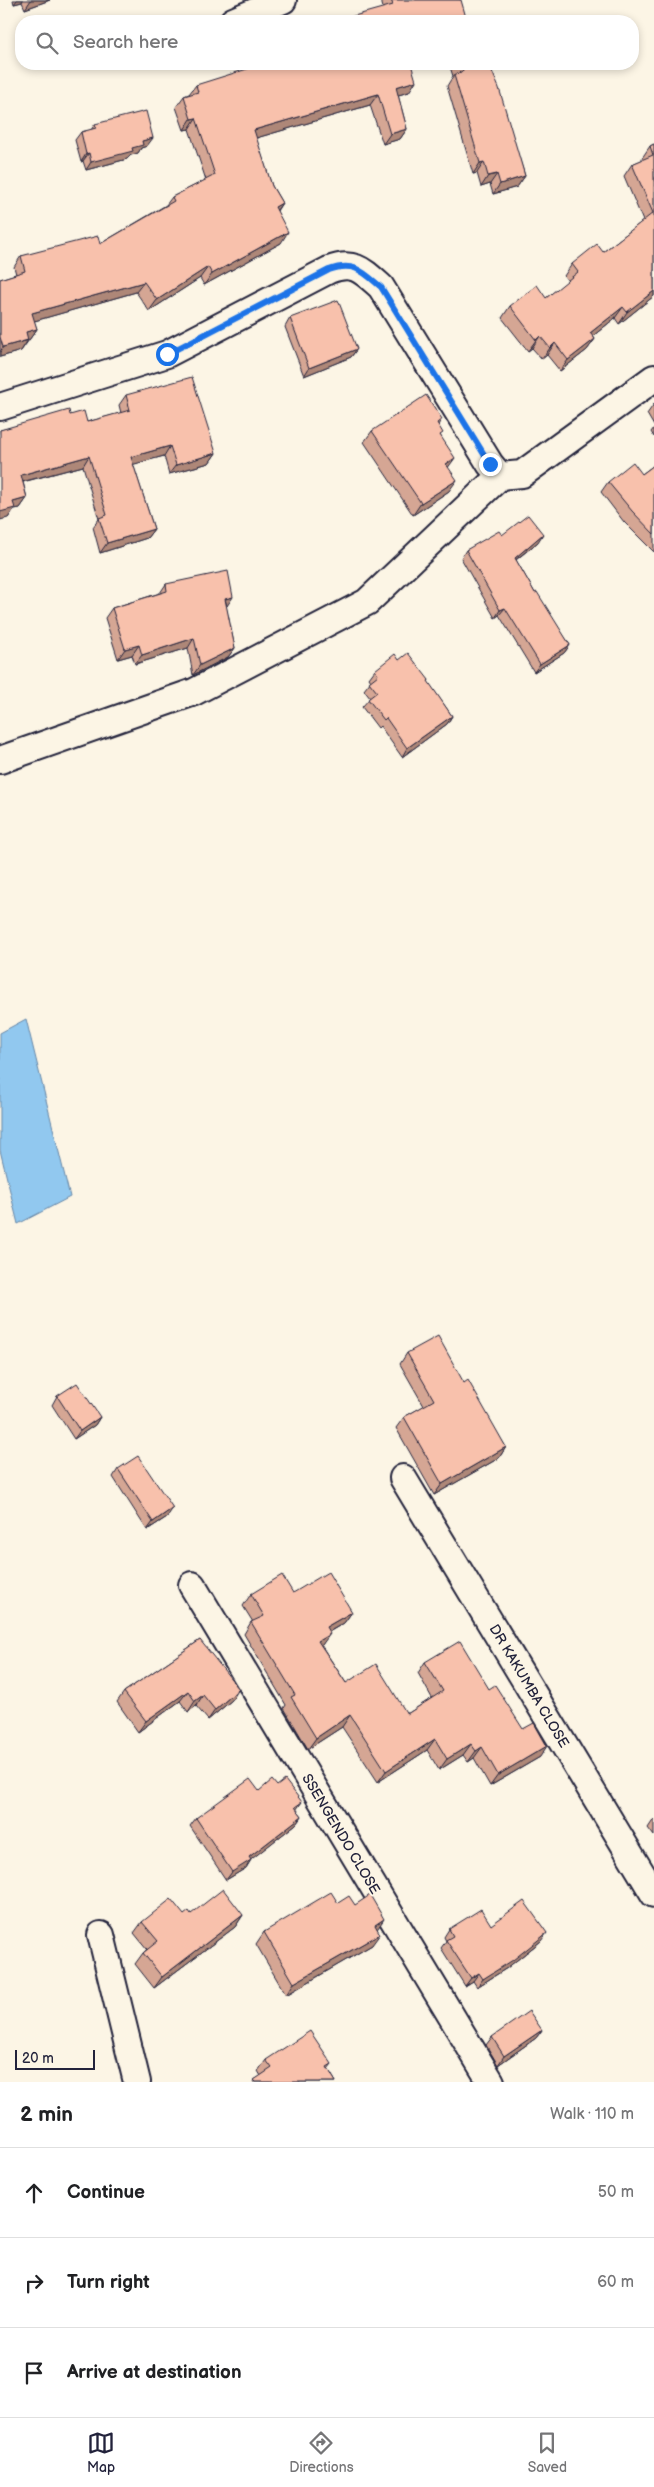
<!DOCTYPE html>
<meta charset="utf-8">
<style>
body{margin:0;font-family:"Balsamiq Sans",sans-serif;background:#f6f6f6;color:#202124}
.scale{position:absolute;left:15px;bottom:12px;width:80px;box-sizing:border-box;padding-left:5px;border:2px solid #22223b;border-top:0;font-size:14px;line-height:18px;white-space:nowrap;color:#22223b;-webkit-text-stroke:4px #fcf5e5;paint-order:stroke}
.stop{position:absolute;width:15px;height:15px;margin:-11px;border:4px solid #1a73e8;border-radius:50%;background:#fff}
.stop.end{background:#1a73e8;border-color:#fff;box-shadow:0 1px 5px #0008}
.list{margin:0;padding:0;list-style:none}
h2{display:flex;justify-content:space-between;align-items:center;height:65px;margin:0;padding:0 20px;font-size:21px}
h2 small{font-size:16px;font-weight:400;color:#757577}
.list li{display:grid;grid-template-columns:32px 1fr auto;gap:15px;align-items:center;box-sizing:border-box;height:90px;padding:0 20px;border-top:1px solid #e0e0e0}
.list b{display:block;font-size:19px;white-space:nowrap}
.list em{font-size:16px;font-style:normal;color:#757577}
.icon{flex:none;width:28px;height:28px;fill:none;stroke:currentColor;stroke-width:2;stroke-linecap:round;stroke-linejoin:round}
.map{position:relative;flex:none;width:654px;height:2082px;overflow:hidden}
.search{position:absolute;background:#fff;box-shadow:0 2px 8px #0003;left:15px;right:15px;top:15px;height:55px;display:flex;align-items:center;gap:12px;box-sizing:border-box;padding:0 18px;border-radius:20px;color:#757577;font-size:19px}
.sheet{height:335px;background:#fff}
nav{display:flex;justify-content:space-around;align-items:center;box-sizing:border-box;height:70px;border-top:1px solid #e0e0e0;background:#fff;font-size:14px;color:#757577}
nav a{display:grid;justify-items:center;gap:2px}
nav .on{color:#22223b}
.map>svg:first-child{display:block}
.water{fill:#91c8ef;stroke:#6586a7}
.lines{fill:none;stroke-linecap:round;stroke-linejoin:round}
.minor-casing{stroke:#22223b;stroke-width:30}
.minor{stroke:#fcf5e5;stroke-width:26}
.wall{fill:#d5a694;stroke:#22223b}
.shaded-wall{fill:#ae8778;stroke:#22223b}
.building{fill:#f8c1ac;stroke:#22223b}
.route{stroke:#1a73e8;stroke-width:6}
.labels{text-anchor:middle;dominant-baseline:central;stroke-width:4;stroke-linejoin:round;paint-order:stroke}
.street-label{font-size:14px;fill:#22223b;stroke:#fcf5e5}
</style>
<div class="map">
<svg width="654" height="2082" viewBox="0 0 654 2082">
<rect width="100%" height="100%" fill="#fcf5e5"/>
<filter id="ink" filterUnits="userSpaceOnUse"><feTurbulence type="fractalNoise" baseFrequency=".02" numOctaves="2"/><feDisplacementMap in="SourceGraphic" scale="10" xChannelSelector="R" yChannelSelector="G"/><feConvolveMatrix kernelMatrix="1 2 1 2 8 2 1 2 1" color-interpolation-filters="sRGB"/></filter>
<g filter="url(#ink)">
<path class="water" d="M26,1019L70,1197L18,1224L0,1150V1033Z"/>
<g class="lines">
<defs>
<path id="minor" d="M233,21L283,0
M0,407L167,354L329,270C354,260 363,271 381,287L490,464L500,476
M0,760L194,692L367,602L500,476L522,474L654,378
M403,1478L654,1894
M192,1585L491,2082
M101,1935L137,2082"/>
</defs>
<use href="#minor" class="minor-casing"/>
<use href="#minor" class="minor"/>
</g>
<path class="wall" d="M13,0H50L25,9L22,2L14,4Z
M381,0H461L383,8Z
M449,64H489L525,176L517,187L493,194L490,184L481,187L477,173L473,174L447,86L453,76Z
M196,85L409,92L398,95L407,129L400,139L383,144L370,105L256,138L272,186L282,203L277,211L281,243L204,285L200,278L149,311L136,292L34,321L37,329L21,351L0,357V279L16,274L14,267L21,256L100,244L166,205L172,197L206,180L189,129L184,130L176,107L184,96L189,94Z
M95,124L147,146L141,148L138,153L131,155L127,159L86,170L83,161L81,162L75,140L81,132L91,130Z
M654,144V296L619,324L615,318L593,336L595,339L587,350L560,371L547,355L542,359L532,348L528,351L502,318L510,306L546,298L568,281L564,276L572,264L603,252L643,221L624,176L632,164L642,160V158L650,146Z
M290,318L357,349L351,357L304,376L285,327Z
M126,395L216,453L209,463L169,474L164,456L133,464L154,529L147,538L100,553L93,527L99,519L83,466L23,482L27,498L20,508L14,509L8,518L0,430L70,415L87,422L121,413L119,405Z
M654,404V426L647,414Z
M442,419L438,425L448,467L449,491L413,515L364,442L372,431Z
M654,428V437L651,432Z
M654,465V552L624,522L601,492L608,482L642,474Z
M502,535L538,542L516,560L535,593L570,645L564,653L534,672L499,615L495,618L461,558L466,550Z
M166,584L226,606L235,648L228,657L193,675L188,648L135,664L132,655L118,659L105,618L112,608L160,593Z
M399,660L429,680L428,682L452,716L447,724L402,757L380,726L378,728L362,707L370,698L364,690L371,681L369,678L375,670Z
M407,1353L464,1383L506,1447L499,1458L434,1495L396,1428L404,1417L424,1406L400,1364Z
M57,1396L100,1417L95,1425L74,1439L52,1405Z
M118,1469L167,1517L147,1530L113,1477Z
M293,1593L352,1612L344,1623L329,1632L322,1645H321L346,1683L407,1714L432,1698L418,1673L425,1662L489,1689L540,1757L490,1786L474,1758L468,1762L463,1755L439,1770L427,1750L378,1782L342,1727L308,1749L284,1708L286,1705L244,1634L251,1622H253L243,1606L251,1594Z
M200,1640L232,1700L208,1720L196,1706L188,1712L180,1701L138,1732L117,1702L124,1692Z
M277,1786L302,1816L296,1824L251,1859L246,1868L226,1880L190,1826L196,1818L259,1791Z
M654,1819V1836L648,1828Z
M338,1903L355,1905L377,1929L372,1945L286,1995L256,1944L264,1932Z
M191,1914L243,1915L235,1927L154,1988L135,1964L143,1953L147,1949L134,1933L142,1922Z
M491,1925L541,1941L507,1968L477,1987L473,1981L465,1986L441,1948L446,1941L444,1937L449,1929Z
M542,2030L536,2038L498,2065L486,2045L492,2037Z
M266,2060L332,2064L328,2069L336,2082H253L254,2080L261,2076L258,2071Z"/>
<path class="shaded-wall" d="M17,0H23L22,2L14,4Z
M31,0H50L25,9Z
M416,81L409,92L388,98L396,87Z
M378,94L370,105L246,141L254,130Z
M196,118L189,129L184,130L191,119Z
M407,129L400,139L383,144L390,134Z
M153,138L147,146L141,148L138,153L131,155L127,159L86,170L91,162L132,148L142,141Z
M89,153L83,161L81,162L86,154Z
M484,162L477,173L473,174L480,163Z
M497,174L490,184L481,187L488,176Z
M525,176L517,187L493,194L500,184Z
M282,203L274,214L275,207Z
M288,232L281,243L204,285L212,274Z
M208,267L200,278L149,311L157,300Z
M144,282L136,292L24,324L32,313Z
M654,291V296L619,324L627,312Z
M623,307L615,318L582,345L590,333Z
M37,329L29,340L18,343L26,332Z
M540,336L532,348L528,351L536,340Z
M595,339L587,350L560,371L568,360Z
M28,340L21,351L0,357V352L3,347Z
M555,343L547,355L542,359L550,348Z
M357,349L351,357L304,376L309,368Z
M170,446L164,456L124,467L131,457Z
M216,453L209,463L169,474L176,465Z
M89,456L83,466L14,484L21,475Z
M455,458L447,469L446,464Z
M457,480L449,491L413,515L421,503Z
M27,498L20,508L14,509L8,518L0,520V512L13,502Z
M154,529L147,538L100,553L107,543Z
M543,534L538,542L509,565L515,558Z
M233,597L227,606L225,599Z
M505,608L499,615L495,618L500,610Z
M194,638L188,648L135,664L142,655Z
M139,645L132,655L118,659L125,649Z
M570,645L564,653L534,672L540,664Z
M235,648L228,657L193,675L200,665Z
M452,716L447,724L402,757L407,748Z
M100,1417L95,1425L74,1439L80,1431Z
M506,1447L499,1458L434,1495L442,1484Z
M173,1508L167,1517L147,1530L153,1522Z
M352,1612L344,1623L318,1638L326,1627Z
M330,1634L322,1645L310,1652L318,1641Z
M239,1689L232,1700L208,1720L215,1710Z
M188,1691L180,1701L138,1732L146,1721Z
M203,1695L196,1706L188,1712L195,1701Z
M350,1715L342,1727L308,1749L316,1738Z
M435,1739L427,1750L378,1782L386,1771Z
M471,1744L463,1755L439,1770L447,1759Z
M547,1746L540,1757L490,1786L498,1775Z
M482,1747L474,1758L468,1762L476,1751Z
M302,1802L296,1810L295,1807Z
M302,1816L296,1824L248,1862L251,1860L246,1868L226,1880L232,1872L249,1857Z
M243,1915L235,1927L154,1988L162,1977Z
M384,1919L376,1931L375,1925Z
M547,1933L541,1941L507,1968L477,1987L483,1979Z
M380,1934L372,1945L286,1995L294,1983Z
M479,1973L473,1981L465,1986L471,1978Z
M542,2030L536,2038L498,2065L504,2056Z"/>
<path class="building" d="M391,0H461L467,21H336L393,5Z
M263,64H411L416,81L396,87L407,129L390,134L378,94L254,130L272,186L282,203L275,207L288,232L212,274L208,267L157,300L144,282L32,313L37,329L26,332L28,340L3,347L0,337V279L25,271L21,256L98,236L100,244L174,201L172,197L215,175L196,118L191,119L184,96L198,92L196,85Z
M460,64H489L499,88L525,176L500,184L497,174L488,176L484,162L480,163L454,75L463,71Z
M146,111L153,138L142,141L143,145L132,148L133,151L91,162L89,153L86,154L81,132L96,128L95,124Z
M654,144V291L627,312L623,307L590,333L595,339L568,360L555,343L550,348L540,336L536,340L510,306L537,285L546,298L578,272L572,264L597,244L603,252L653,213L632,164L653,155L650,146Z
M338,300L357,349L309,368L290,318Z
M192,377L216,453L176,465L170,446L131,457L154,529L107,543L99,518L107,515L89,456L21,475L27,498L13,502L15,508L0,512V430L69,410L70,415L84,411L87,422L130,410L126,395Z
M426,395L442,419L437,423L443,433L440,435L455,458L446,464L457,480L421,503L372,431Z
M633,462L642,474L654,465V534L632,511L608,482Z
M528,515L543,534L515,558L535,593L537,592L570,645L540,664L505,608L500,610L466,550L499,531L502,535Z
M228,571L233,597L225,599L235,648L200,665L194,638L142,655L139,645L125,649L112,608L167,591L166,584Z
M408,653L429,680L428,681L452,716L407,748L386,718L384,720L368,699L377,692L369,682L378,675L375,670L395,654L399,660Z
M438,1336L464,1383L468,1380L506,1447L442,1484L404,1417L434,1400L407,1353Z
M77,1383L100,1417L80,1431L57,1396Z
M138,1456L173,1508L153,1522L118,1469Z
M328,1572L352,1612L326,1627L330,1634L318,1641L346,1683L376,1664L407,1714L443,1691L425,1662L460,1641L489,1689L495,1685L523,1729L534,1723L547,1746L498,1775L482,1747L476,1751L471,1744L447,1759L435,1739L386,1771L350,1715L316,1738L291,1697L295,1695L251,1622L264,1616L251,1594L282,1575L293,1593Z
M200,1640L239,1689L215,1710L203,1695L195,1701L188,1691L146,1721L124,1692Z
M250,1779L259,1791L272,1780L277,1786L285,1780L302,1802L295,1807L302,1816L249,1857L251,1860L232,1872L196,1818Z
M223,1889L243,1915L162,1977L143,1953L158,1941L142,1922L171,1899L184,1915L189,1911L191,1914Z
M331,1892L338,1903L349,1896L355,1905L370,1895L384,1919L375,1925L380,1934L294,1983L264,1932Z
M524,1901L547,1933L513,1960L483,1979L479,1973L471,1978L446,1940L453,1936L449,1929L481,1909L491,1925Z
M529,2011L542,2030L504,2056L492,2037Z
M310,2031L332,2064L327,2067L336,2082H256L254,2080L272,2068L266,2060Z"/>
</g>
<g class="lines" filter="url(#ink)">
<path class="route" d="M167,354L329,270C354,261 362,271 381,287L490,464"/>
</g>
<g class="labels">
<g class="street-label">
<text transform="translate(529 1686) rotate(59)">DR KAKUMBA CLOSE</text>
<text transform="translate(341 1834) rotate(59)">SSENGENDO CLOSE</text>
</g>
</g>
</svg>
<div class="scale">20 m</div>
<div class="stop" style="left:167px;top:354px"></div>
<div class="stop end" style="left:490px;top:464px"></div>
<div class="search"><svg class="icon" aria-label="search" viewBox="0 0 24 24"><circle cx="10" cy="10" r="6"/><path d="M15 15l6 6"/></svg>Search here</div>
</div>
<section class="sheet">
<h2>2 min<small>Walk · 110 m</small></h2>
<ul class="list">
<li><svg class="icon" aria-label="ahead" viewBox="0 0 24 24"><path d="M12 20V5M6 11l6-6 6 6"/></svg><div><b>Continue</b></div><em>50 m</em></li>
<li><svg class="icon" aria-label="right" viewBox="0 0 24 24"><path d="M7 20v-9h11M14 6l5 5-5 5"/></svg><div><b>Turn right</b></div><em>60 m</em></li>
<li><svg class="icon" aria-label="arrive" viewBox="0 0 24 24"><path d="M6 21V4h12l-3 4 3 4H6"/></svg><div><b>Arrive at destination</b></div></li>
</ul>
</section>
<nav>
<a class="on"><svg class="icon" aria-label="map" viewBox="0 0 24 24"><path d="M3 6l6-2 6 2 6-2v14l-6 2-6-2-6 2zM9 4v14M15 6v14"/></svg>Map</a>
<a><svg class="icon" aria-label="directions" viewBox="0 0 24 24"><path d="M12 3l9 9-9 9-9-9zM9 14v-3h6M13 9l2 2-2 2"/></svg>Directions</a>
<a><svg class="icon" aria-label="saved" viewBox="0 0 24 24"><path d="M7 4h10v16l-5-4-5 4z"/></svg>Saved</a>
</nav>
